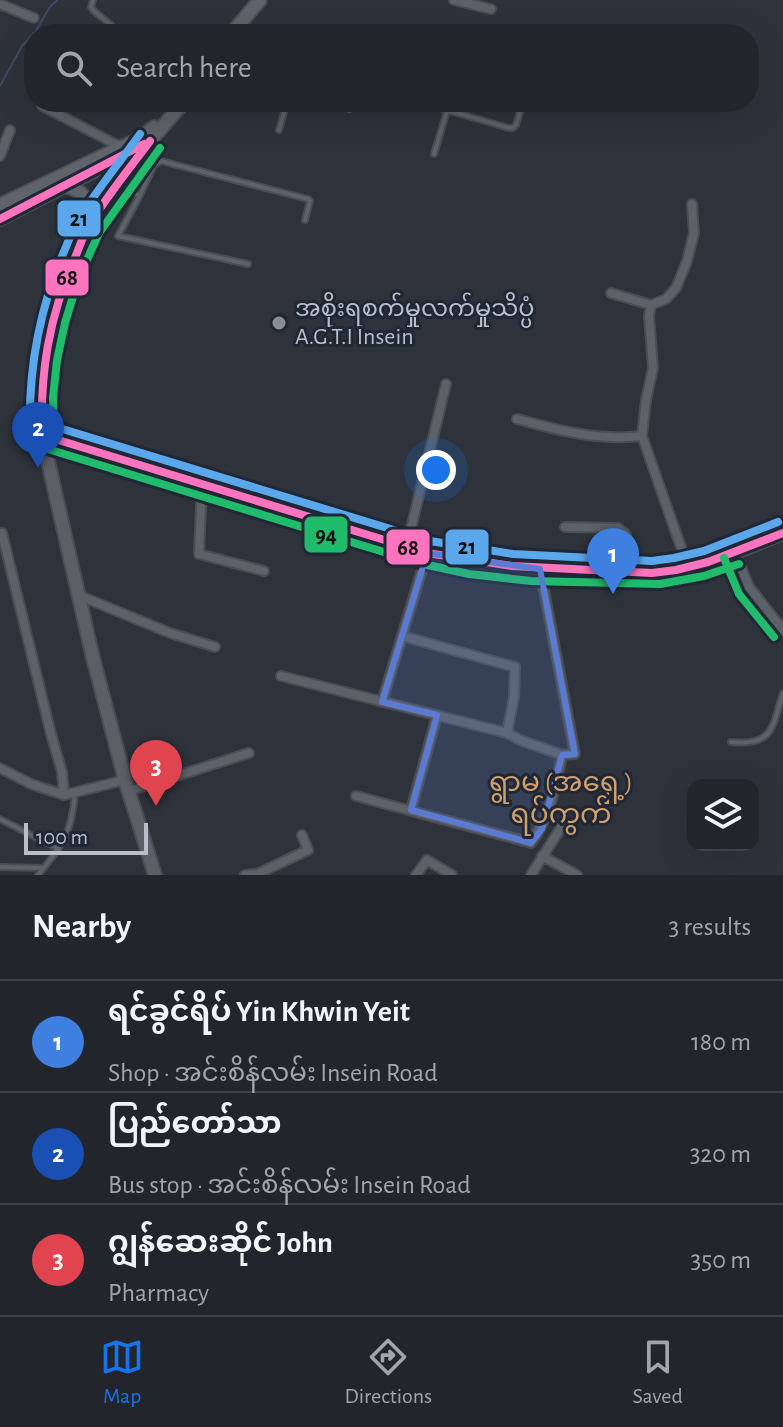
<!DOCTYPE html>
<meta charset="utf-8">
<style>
body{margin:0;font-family:"Alegreya Sans","Noto Sans Myanmar",sans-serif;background:#2a2e34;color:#f1f3f6}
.controls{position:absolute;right:24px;bottom:24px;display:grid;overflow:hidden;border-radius:16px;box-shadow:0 8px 32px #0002}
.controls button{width:72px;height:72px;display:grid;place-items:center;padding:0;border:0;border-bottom:2px solid #3f4348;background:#22262c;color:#f1f3f6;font:40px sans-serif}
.scale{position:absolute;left:24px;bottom:20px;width:124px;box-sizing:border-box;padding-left:8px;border:4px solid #b8beca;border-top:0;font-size:22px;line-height:28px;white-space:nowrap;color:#b8beca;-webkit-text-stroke:6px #202735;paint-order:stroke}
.you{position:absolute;left:436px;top:470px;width:28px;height:28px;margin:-20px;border:6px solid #fff;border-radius:50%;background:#1a73e8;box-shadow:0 0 0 12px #1a73e833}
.badge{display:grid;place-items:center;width:52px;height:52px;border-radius:50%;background:#1a73e8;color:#fff;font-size:26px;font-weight:700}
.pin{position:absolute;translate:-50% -66px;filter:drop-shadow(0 2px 4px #0008)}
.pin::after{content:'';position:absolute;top:42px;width:28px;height:24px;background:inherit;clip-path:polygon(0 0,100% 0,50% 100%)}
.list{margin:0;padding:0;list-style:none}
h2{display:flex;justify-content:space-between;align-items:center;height:104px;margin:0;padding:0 32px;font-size:34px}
h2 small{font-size:26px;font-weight:400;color:#a2a5a9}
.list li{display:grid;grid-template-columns:52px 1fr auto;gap:24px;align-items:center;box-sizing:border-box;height:112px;padding:0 32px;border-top:2px solid #3f4348}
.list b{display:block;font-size:30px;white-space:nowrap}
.list p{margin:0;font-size:26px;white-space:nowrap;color:#a2a5a9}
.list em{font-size:26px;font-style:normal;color:#a2a5a9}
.icon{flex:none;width:44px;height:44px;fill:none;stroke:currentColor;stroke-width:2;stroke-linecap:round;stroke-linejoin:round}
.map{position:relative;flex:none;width:783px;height:875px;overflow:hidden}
.search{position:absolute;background:#22262c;box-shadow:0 8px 32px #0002;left:24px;right:24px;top:24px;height:88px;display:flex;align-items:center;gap:20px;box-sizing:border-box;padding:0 28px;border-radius:32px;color:#a2a5a9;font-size:30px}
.sheet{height:440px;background:#22262c}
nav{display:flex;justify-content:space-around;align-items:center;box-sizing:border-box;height:112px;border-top:2px solid #3f4348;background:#22262c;font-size:22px;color:#a2a5a9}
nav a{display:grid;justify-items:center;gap:4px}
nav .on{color:#1a73e8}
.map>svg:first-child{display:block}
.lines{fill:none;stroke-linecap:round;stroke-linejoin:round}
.stream{stroke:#3d4b63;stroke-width:2}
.lane-casing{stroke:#4a4d53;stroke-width:8}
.street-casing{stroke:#4a4d53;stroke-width:12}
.secondary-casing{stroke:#4a4d53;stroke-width:16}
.primary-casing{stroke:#4b4f57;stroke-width:16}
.lane{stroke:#5d6168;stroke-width:4}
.street{stroke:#5d6168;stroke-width:8}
.secondary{stroke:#5c5f66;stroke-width:12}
.primary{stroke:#5f636a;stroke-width:12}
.bus-1-casing{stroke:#202735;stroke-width:14}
.bus-2-casing{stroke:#202735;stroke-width:14}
.bus-3-casing{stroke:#202735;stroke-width:14}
.bus-1{stroke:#fc73be;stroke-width:8}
.bus-2{stroke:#20bc6c;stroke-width:8}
.bus-3{stroke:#5aa8eb;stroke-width:8}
.marked{fill:#5b7bd2;fill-opacity:0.2;stroke:#5b7bd2;stroke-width:6;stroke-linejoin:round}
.poi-dot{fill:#888d98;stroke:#202735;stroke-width:3}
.labels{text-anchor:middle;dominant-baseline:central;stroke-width:6;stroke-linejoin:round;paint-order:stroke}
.poi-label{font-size:24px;fill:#b8beca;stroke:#202735;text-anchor:start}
.quarter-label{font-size:28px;fill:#cf9f6e;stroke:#202735}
.line-badge{stroke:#202735;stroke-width:3}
.pale-badge-label{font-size:22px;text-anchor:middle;font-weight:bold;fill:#111}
</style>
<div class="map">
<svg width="783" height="875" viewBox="0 0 783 875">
<rect width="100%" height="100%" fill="#2e323a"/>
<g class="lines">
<path class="stream" d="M0,86L22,46L36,31L49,8L57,0"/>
<defs>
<path id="lane" d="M93,0L91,7L94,11L122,34
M419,102L509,128H513L516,125L523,102
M349,109L351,102
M279,130L287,102
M434,154L447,111
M120,188L140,195L154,165L161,161L308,199L310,201L305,220
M140,195L118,236L248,264
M731,742C773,746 772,728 783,693
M0,819L59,849
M0,867L44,868
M38,875C63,845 72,832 75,793"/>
<path id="street" d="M454,0L491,9
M0,4L34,18
M42,106L121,147
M0,156L10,130
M611,293L651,305
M517,419C547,427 578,436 610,437C620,438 631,437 642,436
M202,483L199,554L264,571
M565,527L618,528L626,534L629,571
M2,533L51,734L62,772L64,795
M407,545L446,384
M735,553L749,587L783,630
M688,567L642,436L646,400L653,368L649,316L651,305L666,299L676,288L687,261L694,233L692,204
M78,595L170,633L215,647
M402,636L515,667L514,697L507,733L520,740L562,755L575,754L540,569
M281,676L507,733
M382,702L427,553
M0,768L31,784L64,795L125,780
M129,791L249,753
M356,796L531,843C550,818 556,785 562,755
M411,810L437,715
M542,856L577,875
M245,875L257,874L308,850L302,835
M416,875L427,860L452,875
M531,875L564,823"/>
<path id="secondary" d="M42,435L92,654L125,780L155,875"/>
<path id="primary" d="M231,34L260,0
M184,102L150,141L88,227L78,249L53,320L45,358L41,398L42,435L427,553C486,566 538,569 598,571C618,571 640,574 660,572C703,568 744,549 783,533
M64,186C86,189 92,206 88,227
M0,205L141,138L154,127
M0,219L115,160"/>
</defs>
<use href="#lane" class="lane-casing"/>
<use href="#street" class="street-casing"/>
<use href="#secondary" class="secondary-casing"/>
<use href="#primary" class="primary-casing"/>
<use href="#lane" class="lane"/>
<use href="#street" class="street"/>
<use href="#secondary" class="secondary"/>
<use href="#primary" class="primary"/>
<defs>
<path id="bus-1" d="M0,219L144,144
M42,435L427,553L512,566L652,573L676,570L708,562L783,533
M42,435C40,373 49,317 74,260C79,249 82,237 89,226C105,198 130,168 150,141"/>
<path id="bus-2" d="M54,435L53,398L57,360L65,323L78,280L99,233L160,148
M38,446L423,564L469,574L531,581L660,584L704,576L739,564
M724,558L739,594L774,637"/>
<path id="bus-3" d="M46,424L430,541L513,554L652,561L674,558L704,551L778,522
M30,435C28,371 38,313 63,254C68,243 72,230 78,220C97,190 120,162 140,134"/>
</defs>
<use href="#bus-1" class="bus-1-casing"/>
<use href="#bus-2" class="bus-2-casing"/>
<use href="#bus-3" class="bus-3-casing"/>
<use href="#bus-1" class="bus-1"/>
<use href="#bus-2" class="bus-2"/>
<use href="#bus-3" class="bus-3"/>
</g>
<path class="marked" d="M427,553L540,569L575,754L562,755L542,829L531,843L411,810L437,715L382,702Z"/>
<circle class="poi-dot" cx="279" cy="323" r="8"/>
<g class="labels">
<g class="poi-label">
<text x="295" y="309">အစိုးရစက်မှုလက်မှုသိပ္ပံ<tspan x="295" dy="28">A.G.T.I Insein</tspan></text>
</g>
<g class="quarter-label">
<text x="561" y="783">ရွာမ (အရှေ့)<tspan x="561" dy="32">ရပ်ကွက်</tspan></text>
</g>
</g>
<g class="line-badge">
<rect x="56" y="199" width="46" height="39" rx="8" fill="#5aa8eb"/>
<rect x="44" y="258" width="46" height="39" rx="8" fill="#fc73be"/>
<rect x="303" y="515" width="46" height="39" rx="8" fill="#20bc6c"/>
<rect x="444" y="528" width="46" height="38" rx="8" fill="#5aa8eb"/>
<rect x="385" y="528" width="46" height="38" rx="8" fill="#fc73be"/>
</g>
<g class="pale-badge-label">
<text x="79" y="226">21</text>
<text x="67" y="285">68</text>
<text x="326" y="542">94</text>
<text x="467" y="554">21</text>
<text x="408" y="555">68</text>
</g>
</svg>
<div class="controls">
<button><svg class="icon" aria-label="layers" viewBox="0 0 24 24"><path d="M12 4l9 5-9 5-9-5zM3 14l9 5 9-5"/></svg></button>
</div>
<div class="scale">100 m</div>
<div class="you"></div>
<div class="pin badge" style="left:613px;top:594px;background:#3f7fe0">1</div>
<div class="pin badge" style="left:38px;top:468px;background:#1a4fb4">2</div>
<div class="pin badge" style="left:156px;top:806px;background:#e0444e">3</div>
<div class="search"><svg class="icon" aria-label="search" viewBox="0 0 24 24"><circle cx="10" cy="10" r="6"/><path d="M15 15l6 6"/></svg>Search here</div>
</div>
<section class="sheet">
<h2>Nearby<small>3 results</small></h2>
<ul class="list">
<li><span class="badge" style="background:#3f7fe0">1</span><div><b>ရင်ခွင်ရိပ် Yin Khwin Yeit</b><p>Shop · အင်းစိန်လမ်း Insein Road</p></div><em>180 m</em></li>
<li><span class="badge" style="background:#1a4fb4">2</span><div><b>ပြည်တော်သာ</b><p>Bus stop · အင်းစိန်လမ်း Insein Road</p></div><em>320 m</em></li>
<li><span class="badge" style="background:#e0444e">3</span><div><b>ဂျွန်ဆေးဆိုင် John</b><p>Pharmacy</p></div><em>350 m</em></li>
</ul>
</section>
<nav>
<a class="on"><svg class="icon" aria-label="map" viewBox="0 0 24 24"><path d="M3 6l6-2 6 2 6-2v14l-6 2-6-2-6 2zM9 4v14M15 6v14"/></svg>Map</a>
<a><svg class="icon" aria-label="directions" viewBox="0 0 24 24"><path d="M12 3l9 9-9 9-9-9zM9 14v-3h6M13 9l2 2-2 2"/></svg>Directions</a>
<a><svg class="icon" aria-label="saved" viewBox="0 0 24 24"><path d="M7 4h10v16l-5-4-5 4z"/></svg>Saved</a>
</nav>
